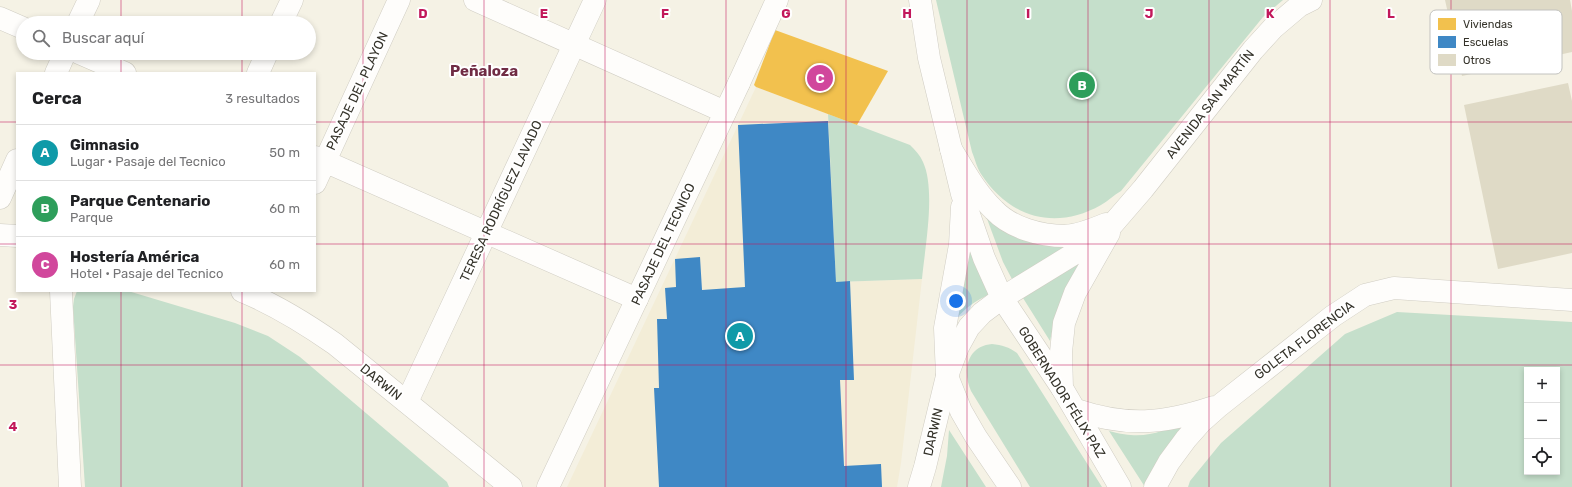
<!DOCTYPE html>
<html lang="es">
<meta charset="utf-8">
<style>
body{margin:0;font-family:Rubik,sans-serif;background:#f6f6f6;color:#202124}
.controls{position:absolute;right:12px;bottom:12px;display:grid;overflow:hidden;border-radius:0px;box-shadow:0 2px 6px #0003}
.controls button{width:36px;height:36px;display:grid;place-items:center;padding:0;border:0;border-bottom:1px solid #e0e0e0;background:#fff;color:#202124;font:20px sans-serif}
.you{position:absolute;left:956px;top:301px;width:14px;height:14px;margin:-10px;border:3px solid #fff;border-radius:50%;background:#1a73e8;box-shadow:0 0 0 6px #1a73e833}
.badge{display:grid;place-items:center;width:26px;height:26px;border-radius:50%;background:#78766b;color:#fff;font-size:13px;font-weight:700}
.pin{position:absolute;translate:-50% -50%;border:2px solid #fff;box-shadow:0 1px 4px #0006}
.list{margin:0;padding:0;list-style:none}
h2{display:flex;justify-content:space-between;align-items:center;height:52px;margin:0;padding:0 16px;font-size:17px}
h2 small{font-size:13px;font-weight:400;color:#757577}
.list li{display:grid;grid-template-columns:26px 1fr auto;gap:12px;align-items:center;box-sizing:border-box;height:56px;padding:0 16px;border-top:1px solid #e0e0e0}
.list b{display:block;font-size:15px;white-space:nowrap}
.list p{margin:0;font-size:13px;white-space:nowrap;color:#757577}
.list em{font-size:13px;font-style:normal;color:#757577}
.icon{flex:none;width:22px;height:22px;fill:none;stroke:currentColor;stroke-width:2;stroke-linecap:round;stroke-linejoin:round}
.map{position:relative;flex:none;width:1572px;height:487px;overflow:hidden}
.search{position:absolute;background:#fff;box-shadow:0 2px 6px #0003;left:16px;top:16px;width:300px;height:44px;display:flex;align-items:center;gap:10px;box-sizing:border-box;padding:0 14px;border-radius:22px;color:#757577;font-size:15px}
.panel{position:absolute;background:#fff;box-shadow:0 2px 6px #0003;left:16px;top:72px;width:300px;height:220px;border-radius:0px}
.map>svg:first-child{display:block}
.built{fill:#f3edd7}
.green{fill:#c5dfcb;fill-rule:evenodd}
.homes{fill:#f2c14e}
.schools{fill:#3f88c5}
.building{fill:#dfdac6}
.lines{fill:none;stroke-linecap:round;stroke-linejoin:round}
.pedestrian-casing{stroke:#d0cdc3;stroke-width:23}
.minor-casing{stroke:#d0cdc3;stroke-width:23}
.secondary-casing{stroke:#d0cdc3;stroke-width:23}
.pedestrian{stroke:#fefdfb;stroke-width:22}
.minor{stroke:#fefdfb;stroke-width:22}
.secondary{stroke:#fefdfb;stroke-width:22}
.grid{fill:none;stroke:#c2185b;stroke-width:1;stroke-opacity:0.55}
.labels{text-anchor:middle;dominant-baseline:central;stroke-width:4;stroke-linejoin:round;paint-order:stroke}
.street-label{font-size:13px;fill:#35332a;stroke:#fff}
.quarter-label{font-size:15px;font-weight:bold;fill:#702c44;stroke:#fff}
.key{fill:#fff;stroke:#c2c2bf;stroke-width:1}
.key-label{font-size:11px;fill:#35332a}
.grid-label{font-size:13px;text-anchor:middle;font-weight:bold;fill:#c2185b;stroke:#fff;stroke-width:4;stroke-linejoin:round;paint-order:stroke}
</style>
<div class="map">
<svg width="1572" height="487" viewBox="0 0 1572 487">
<rect width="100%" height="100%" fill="#f5f2e5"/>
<path class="built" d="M756,87L828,114L836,282L922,279L901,463L897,487H567Z"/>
<path class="green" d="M936,0H1283L1263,17L1121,191C1114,195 1108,201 1101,205C1055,231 1010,218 981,174C977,168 975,159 972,152Z
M828,114L910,145C915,150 920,155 923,162C936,190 925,247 922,279L836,282Z
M986,216L1083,241L1013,281L1003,262Z
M967,229L990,294C975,301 963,309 954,322Z
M1088,257L1053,327L1050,341L1023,298Z
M77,291H128L235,323L268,336L300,357L447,482L449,487H85L73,307L74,299Z
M1397,312L1572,322V487H1188L1190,481L1221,443L1345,334ZM1527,370H1557V472H1527Z
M992,344C1002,345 1009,347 1017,353L1102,487H1030L971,391C962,371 967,346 992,344Z
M1191,420L1145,487L1109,431C1146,441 1158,432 1191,420Z
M949,430L986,487H941L947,456Z"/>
<path class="homes" d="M775,30L888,71L857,125L756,87L754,85Z"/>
<path class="schools" d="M828,121L836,282L850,281L854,380H840L844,466L881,464L882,487H659L654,388H659L657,319H667L665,288L676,287L675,259L700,257L702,290L745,287L738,125Z"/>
<path class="building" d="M1445,0H1570L1572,11V52L1462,76Z
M1568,83L1572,101V253L1498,269L1464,105Z"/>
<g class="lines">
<defs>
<path id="pedestrian" d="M475,0L725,112
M0,18L23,28
M78,23L89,0
M79,53L125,73
M56,73L65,53
M739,83L777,0
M315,157L637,299
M315,183L399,0
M0,198L17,160"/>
<path id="minor" d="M920,0L929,58L962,194L984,258L1002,298L1062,388
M281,23L292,0
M258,73L267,53
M962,207L960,245L945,328L947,376L961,411L976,437L1010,487
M61,291L70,487
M407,402L595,0
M1076,410C1127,427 1163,424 1214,407
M548,487L739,83
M1155,487L1169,462L1186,439L1201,422L1219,406L1333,316L1365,295L1394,288L1572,300"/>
<path id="secondary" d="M951,149C964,170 976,193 994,210C1011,228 1041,236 1065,236C1079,235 1094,229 1106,224
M1109,233L1075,293L1064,323L1061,352L1062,388L1120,487
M0,235L17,236
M242,291C276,305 305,323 335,344L511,487
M919,487L925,467L947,376L958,347L969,327L982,313L1002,298L1090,244L1105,233L1143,189L1253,50L1273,28L1299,6L1311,0"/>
</defs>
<use href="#pedestrian" class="pedestrian-casing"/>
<use href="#minor" class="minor-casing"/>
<use href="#secondary" class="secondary-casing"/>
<use href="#pedestrian" class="pedestrian"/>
<use href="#minor" class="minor"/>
<use href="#secondary" class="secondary"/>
</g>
<path class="grid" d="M121,0V23M242,0V23M363,0V487M484,0V487M605,0V487M726,0V487M846,0V487M967,0V487M1088,0V487M1209,0V487M1330,0V487M1451,0V487M121,53V73M242,53V73M0,122H17M315,122H1572M0,244H17M315,244H1572M121,291V487M242,291V487M0,365H1572"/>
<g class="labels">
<g class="street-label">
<text transform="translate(357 91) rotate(-65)">PASAJE DEL PLAYON</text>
<text transform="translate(1210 104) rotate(-52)">AVENIDA SAN MARTÍN</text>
<text transform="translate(501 201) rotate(-65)">TERESA RODRÍGUEZ LAVADO</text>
<text transform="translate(663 244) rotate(-65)">PASAJE DEL TECNICO</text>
<text transform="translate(1304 340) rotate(-37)">GOLETA FLORENCIA</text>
<text transform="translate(381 382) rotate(39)">DARWIN</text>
<text transform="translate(1062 392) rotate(58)">GOBERNADOR FÉLIX PAZ</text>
<text transform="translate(933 432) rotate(-77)">DARWIN</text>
</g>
<g class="quarter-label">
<text x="484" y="71">Peñaloza</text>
</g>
</g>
<rect x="1430" y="10" width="132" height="64" rx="6" class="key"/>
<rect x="1438" y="18" width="18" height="12" fill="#f2c14e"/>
<rect x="1438" y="36" width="18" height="12" fill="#3f88c5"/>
<rect x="1438" y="54" width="18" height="12" fill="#dfdac6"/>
<g class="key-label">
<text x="1463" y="28">Viviendas</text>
<text x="1463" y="46">Escuelas</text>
<text x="1463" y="64">Otros</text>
</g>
<g class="grid-label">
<text x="423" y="18">D</text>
<text x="544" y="18">E</text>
<text x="665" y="18">F</text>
<text x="786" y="18">G</text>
<text x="907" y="18">H</text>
<text x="1028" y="18">I</text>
<text x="1149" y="18">J</text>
<text x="1270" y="18">K</text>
<text x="1391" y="18">L</text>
<text x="13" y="309">3</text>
<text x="13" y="431">4</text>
</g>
</svg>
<div class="controls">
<button>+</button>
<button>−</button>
<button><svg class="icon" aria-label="locate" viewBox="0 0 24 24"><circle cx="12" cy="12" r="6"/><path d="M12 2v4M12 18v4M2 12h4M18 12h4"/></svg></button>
</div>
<div class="you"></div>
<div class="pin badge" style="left:740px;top:336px;background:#0f9aa8">A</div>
<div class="pin badge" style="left:1082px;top:85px;background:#2e9e5b">B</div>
<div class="pin badge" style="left:820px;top:78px;background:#d1479c">C</div>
<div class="search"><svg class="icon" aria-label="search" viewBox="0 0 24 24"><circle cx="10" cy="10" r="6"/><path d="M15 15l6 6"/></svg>Buscar aquí</div>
<section class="panel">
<h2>Cerca<small>3 resultados</small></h2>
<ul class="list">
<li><span class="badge" style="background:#0f9aa8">A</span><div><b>Gimnasio</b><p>Lugar · Pasaje del Tecnico</p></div><em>50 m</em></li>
<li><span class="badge" style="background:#2e9e5b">B</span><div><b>Parque Centenario</b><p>Parque</p></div><em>60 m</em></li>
<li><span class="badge" style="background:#d1479c">C</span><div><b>Hostería América</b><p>Hotel · Pasaje del Tecnico</p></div><em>60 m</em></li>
</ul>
</section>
</div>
